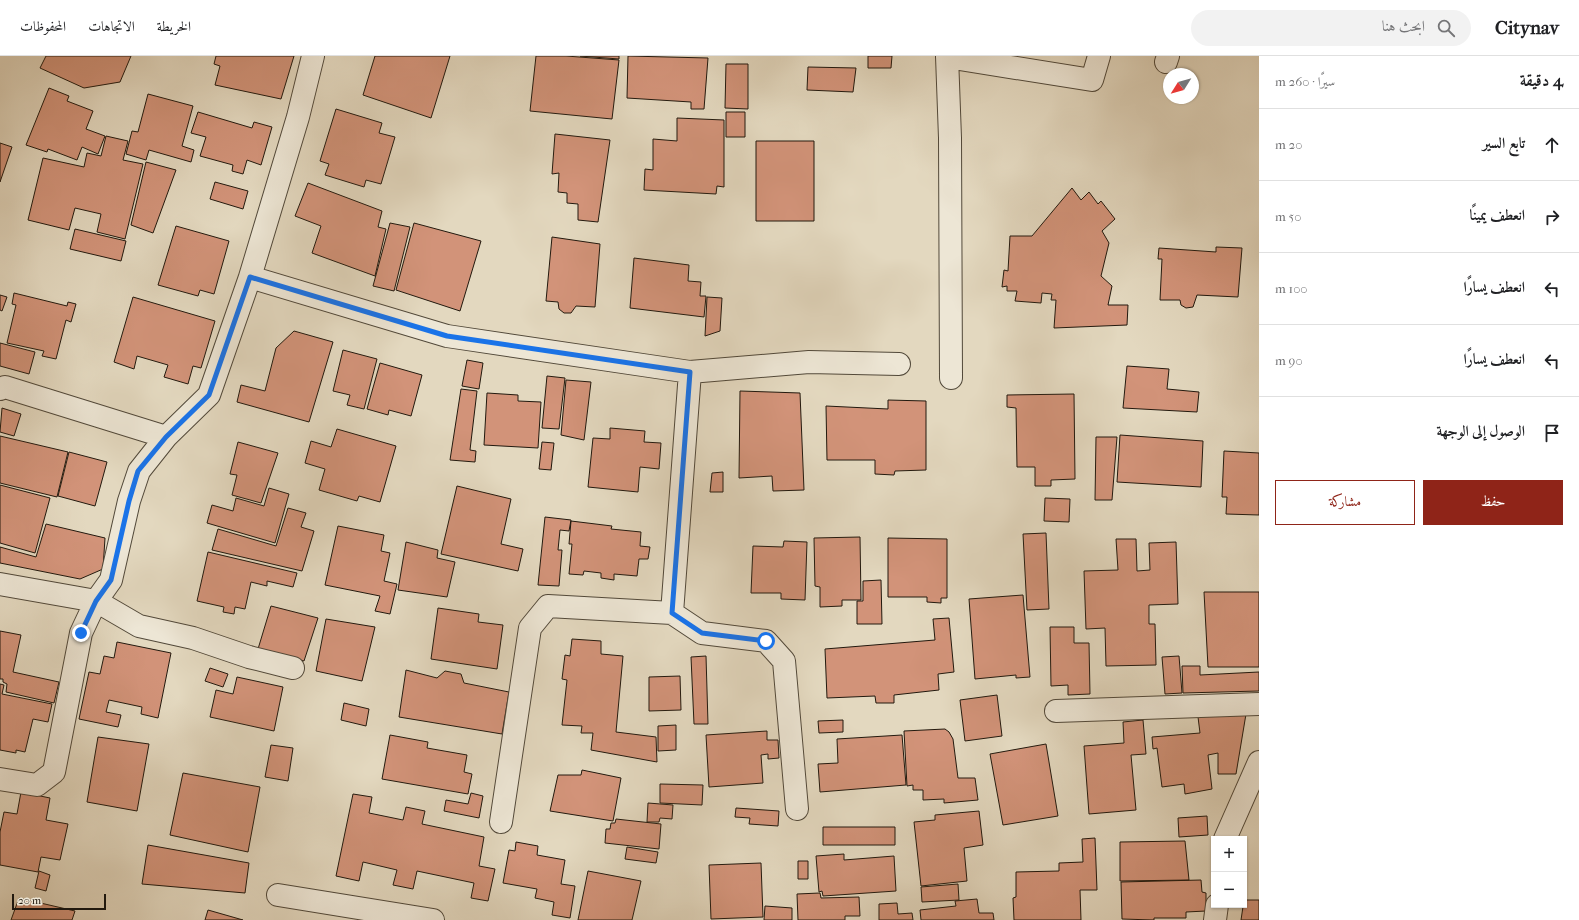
<!DOCTYPE html>
<html lang="ar">
<meta charset="utf-8">
<style>
body{margin:0;font-family:"IM FELL French Canon",Amiri,serif;background:#f2f2f2;color:#202124;direction:rtl}
.controls{position:absolute;right:12px;bottom:12px;display:grid;overflow:hidden;border-radius:0px;box-shadow:0 1px 3px #0004}
.controls button{width:36px;height:36px;display:grid;place-items:center;padding:0;border:0;border-bottom:1px solid #e0e0e0;background:#fff;color:#202124;font:20px sans-serif}
.compass{position:absolute;left:1163px;top:12px;width:36px;height:36px;border-radius:50%;background:#fff;box-shadow:0 1px 3px #0004;rotate:233deg}
.scale{position:absolute;left:12px;bottom:10px;width:94px;box-sizing:border-box;padding-left:4px;border:2px solid #22190e;border-top:0;font-size:11px;line-height:14px;white-space:nowrap;color:#22190e;-webkit-text-stroke:3px #ede6d5;paint-order:stroke}
.stop{position:absolute;width:12px;height:12px;margin:-9px;border:3px solid #1a73e8;border-radius:50%;background:#fff}
.stop.end{background:#1a73e8;border-color:#fff;box-shadow:0 1px 4px #0008}
.list{margin:0;padding:0;list-style:none}
h2{display:flex;justify-content:space-between;align-items:center;height:52px;margin:0;padding:0 16px;font-size:17px}
h2 small{font-size:13px;font-weight:400;color:#757577}
.list li{display:grid;grid-template-columns:26px 1fr auto;gap:12px;align-items:center;box-sizing:border-box;height:72px;padding:0 16px;border-top:1px solid #e0e0e0}
.list b{display:block;font-size:15px;white-space:nowrap}
.list em{font-size:13px;font-style:normal;color:#757577}
.actions{display:flex;gap:8px;padding:12px 16px}
.actions a{flex:1;padding:9px 0;border:1px solid #8f2418;border-radius:0px;text-align:center;font-size:14px;color:#8f2418}
.actions .main{background:#8f2418;color:#fff}
.icon{flex:none;width:22px;height:22px;fill:none;stroke:currentColor;stroke-width:2;stroke-linecap:round;stroke-linejoin:round}
.map{position:relative;flex:none;width:1259px;height:864px;overflow:hidden;direction:ltr}
header{display:flex;align-items:center;gap:24px;box-sizing:border-box;height:56px;padding:0 20px;background:#fff;border-bottom:1px solid #e0e0e0}
header strong{font-size:19px}
nav{display:flex;gap:22px;margin-inline-start:auto;font-size:14px}
.search{width:280px;height:36px;background:#f2f2f2;display:flex;align-items:center;gap:10px;box-sizing:border-box;padding:0 14px;border-radius:22px;color:#757577;font-size:15px}
main{display:flex}
aside{flex:1;background:#fff}
.map>svg:first-child{display:block}
.building{fill:#d29379;stroke:#22190e}
.lines{fill:none;stroke-linecap:round;stroke-linejoin:round}
.minor-casing{stroke:#52493a;stroke-width:24}
.minor{stroke:#ede6d5;stroke-width:22}
.route{stroke:#1a73e8;stroke-width:5}
</style>
<header>
<strong>Citynav</strong>
<div class="search"><svg class="icon" aria-label="search" viewBox="0 0 24 24"><circle cx="10" cy="10" r="6"/><path d="M15 15l6 6"/></svg>ابحث هنا</div>
<nav><a>الخريطة</a><a>الاتجاهات</a><a>المحفوظات</a></nav>
</header>
<main>
<aside>
<h2>4 دقيقة<small>سيرًا · 260 m</small></h2>
<ul class="list">
<li><svg class="icon" aria-label="ahead" viewBox="0 0 24 24"><path d="M12 20V5M6 11l6-6 6 6"/></svg><div><b>تابع السير</b></div><em>20 m</em></li>
<li><svg class="icon" aria-label="right" viewBox="0 0 24 24"><path d="M7 20v-9h11M14 6l5 5-5 5"/></svg><div><b>انعطف يمينًا</b></div><em>50 m</em></li>
<li><svg class="icon" aria-label="left" viewBox="0 0 24 24"><path d="M17 20v-9H6M10 6l-5 5 5 5"/></svg><div><b>انعطف يسارًا</b></div><em>100 m</em></li>
<li><svg class="icon" aria-label="left" viewBox="0 0 24 24"><path d="M17 20v-9H6M10 6l-5 5 5 5"/></svg><div><b>انعطف يسارًا</b></div><em>90 m</em></li>
<li><svg class="icon" aria-label="arrive" viewBox="0 0 24 24"><path d="M6 21V4h12l-3 4 3 4H6"/></svg><div><b>الوصول إلى الوجهة</b></div></li>
</ul>
<div class="actions"><a class="main">حفظ</a><a>مشاركة</a></div>
</aside>
<div class="map">
<svg width="1259" height="864" viewBox="0 0 1259 864">
<rect width="100%" height="100%" fill="#e3d8bf"/>
<filter id="stains"><feTurbulence type="fractalNoise" baseFrequency=".005" numOctaves="4"/><feColorMatrix values="0 0 0 0 .2 0 0 0 0 .09 0 0 0 0 .02 0 0 0 .5 -.17"/></filter>
<radialGradient id="worn" r=".72"><stop offset=".6" stop-color="#630" stop-opacity="0"/><stop offset="1" stop-color="#630" stop-opacity=".3"/></radialGradient>
<path class="building" d="M46,0H131L120,26L84,32L40,12Z
M216,0H294L281,43L215,29L220,10L214,8Z
M375,0H450L431,62L363,39Z
M536,0H566L619,4L612,63L530,55Z
M580,0H619V3Z
M628,0L708,2L704,53H691V46L627,42Z
M868,0H892L891,12H868Z
M726,8H748V53L725,52Z
M808,11L856,12L853,36L807,34Z
M49,32L69,40L67,45L93,55L86,73L105,80L98,98L82,91L77,104L48,93L47,96L26,89Z
M148,38L193,50L182,90L194,94L191,106L149,94L146,104L126,98L132,75L138,76Z
M336,53L382,67L379,77L395,81L381,128L366,124L364,131L325,119L329,108L320,105Z
M198,56L252,72L254,66L272,71L261,109L247,104L243,118L232,115L233,109L200,100L206,81L191,77Z
M726,56H745V81H726Z
M677,62L724,64V131L717,130L716,138L644,134L645,113L653,114V83L677,85Z
M555,78L610,84L598,166L578,164V148L567,147V137L558,136L559,117L552,118Z
M106,80L128,85L123,104L143,108L125,183L97,176L101,158L75,152L69,174L28,164L43,102L84,111L87,97L101,100Z
M756,85H814V165H756Z
M0,87L12,91L0,126Z
M146,106L176,114L153,177L131,169Z
M215,126L248,135L243,153L210,143Z
M308,127L382,155L378,171L386,173L375,220L312,197L321,170L295,160Z
M1072,132L1081,144L1089,136L1098,148L1101,145L1115,163L1102,175L1109,187L1101,220L1112,230L1108,249H1128L1127,269L1054,272L1056,244H1051L1052,238L1042,237L1041,247L1015,245L1017,235H1007V230L1002,231L1004,214L1008,215L1010,180H1032Z
M390,167L410,171L394,235L373,230Z
M414,167L481,185L460,255L396,234Z
M176,170L229,185L214,238L200,234L198,240L158,229Z
M75,173L126,185L121,205L70,193Z
M552,181L600,188L595,251L576,250L571,257H564L559,253L558,246L546,245Z
M1216,191L1242,192L1238,241L1197,239L1193,251L1186,252L1181,249L1180,244H1160L1162,203H1158L1159,192L1216,196Z
M634,202L689,209L688,225L701,226L700,240H706L704,261L630,252Z
M14,237L67,250L68,246L76,248L71,266L66,264L56,303L42,300L44,295L7,287L16,249L12,248Z
M0,239L7,241L2,255L0,254Z
M133,241L215,265L201,312L193,310L188,328L164,321L168,309L137,300L134,313L114,306Z
M707,241L722,242L720,275L705,280Z
M294,275L333,286L309,366L237,346L241,329L265,335L276,292Z
M0,287L35,296L29,318L0,310Z
M343,294L377,303L364,353L347,349L350,339L333,335Z
M467,304L483,307L479,333L462,330Z
M380,307L422,319L411,360L389,354L388,359L367,353Z
M1127,310L1169,313L1167,333L1199,336L1197,356L1123,352Z
M547,320L565,322L559,373L542,372Z
M566,324L591,326L584,384L561,379Z
M461,333L477,335L470,394L476,395L475,406L450,404Z
M740,335L800,337L804,434L773,435L772,420L739,422Z
M487,337L518,339V345L541,346L538,392L484,389Z
M1074,338L1075,423L1051,424V430H1035V411H1017L1016,352L1007,351V339Z
M888,344L926,345V414L895,415L894,419L875,418V404H827L826,350L888,353Z
M2,352L21,358L14,380L0,376Z
M610,372L645,375L644,386L661,387L659,413L640,411L638,436L588,431L593,382L610,383Z
M337,373L396,390L380,446L359,440L357,445L319,434L325,413L305,407L311,385L331,391Z
M1120,379L1203,385L1201,431L1117,426Z
M0,380L68,396L57,441L0,427Z
M1096,381H1117L1112,444H1095Z
M238,386L278,397L261,447L232,439L237,419L230,418Z
M542,386L554,387L551,414L539,413Z
M1224,395L1259,397V459L1226,458L1227,441H1222Z
M69,396L107,406L95,450L58,440Z
M723,416V436H710L712,417Z
M0,429L50,442L35,497L0,487Z
M457,430L511,443L501,488L523,493L518,515L441,498Z
M269,432L289,438L275,487L207,467L212,449L233,455L236,442L264,450Z
M1045,442L1070,443L1069,466L1044,465Z
M288,452L306,457L301,471L314,475L302,515L212,494L218,473L276,490Z
M545,461L571,464L569,475L560,474L558,494H562L559,530L538,529Z
M571,465L612,470L611,473L641,476L640,490L650,491L648,503H639L637,520L614,518V524L601,522V517L584,515L583,519L569,518L572,488H569Z
M46,468L105,482L103,513L80,523L0,507V491L36,501Z
M338,470L384,479L381,495L390,497L384,525L397,528L390,558L375,555L380,540L325,529Z
M1046,477L1049,553L1027,554L1023,478Z
M860,481L861,544H842V550L820,551V531L815,530L814,482Z
M888,482L947,483V542H941V547L927,546V541H888Z
M1116,483H1136L1137,515L1150,514L1149,487L1176,486L1178,548L1149,549V568H1155L1156,609L1106,610L1105,572L1086,573L1084,515L1118,514Z
M784,485L807,486L805,544L781,543V537H751L753,490L783,491Z
M406,486L438,494L437,502L455,506L447,541L398,534Z
M208,496L297,517L293,531L267,525V530L251,526L245,553L235,551L234,558L223,556L224,551L197,545Z
M881,524L882,568H857V545H863V525Z
M1204,536H1259V611H1208Z
M1023,539L1030,621L1016,622V619L975,623L969,543Z
M271,550L318,562L304,605L258,593Z
M438,552L479,558L478,566L503,569L497,613L431,603Z
M949,562L954,616L938,618L939,634L894,639V647H876L875,640L827,642L825,593L935,584L933,563Z
M326,563L375,571L362,625L316,615Z
M1050,571H1074V587H1089L1090,638L1068,639V629L1051,630Z
M0,575L21,579L13,616L59,626L54,647L6,636L7,628L3,626V623H0Z
M572,583L601,585V598L623,600L616,676L656,681L657,706L591,694L593,677H581L582,670L562,669L567,624L562,623L565,599L570,600Z
M117,586L171,597L158,662L141,658L142,651L109,644L106,656L121,659L118,671L79,663L89,616L100,618L104,600L114,602Z
M706,600L708,668H694L691,601Z
M1179,600L1182,637L1165,638L1162,601Z
M1182,610H1200V619L1259,616V635L1183,637Z
M210,612L228,618L223,631L205,625Z
M406,614L437,622L445,615L461,618L464,627L509,636L502,678L399,661Z
M680,620L681,654L649,655V621Z
M237,621L283,631L274,675L210,661L216,634L233,638Z
M0,628L4,629L2,638L52,648L48,666L33,663L25,696L16,694V697L0,694Z
M997,639L1002,680L965,685L960,644Z
M344,647L369,653L366,670L341,664Z
M1246,658L1236,718H1218V697L1208,699L1212,733L1185,738L1184,728L1162,731L1157,692L1153,693L1152,681L1200,677L1198,661Z
M843,664V676L819,677L818,665Z
M1143,664L1146,698L1131,699L1136,754L1089,758L1084,690L1124,687L1123,666Z
M676,669V694L658,695V670Z
M945,673L949,676L953,683L958,722H975L978,744L944,747V743L923,744V734H913V729L907,730L904,675Z
M767,675V684H778L779,702L768,703V698L761,699L763,727L709,731L706,679Z
M390,679L428,686L427,692L467,699L464,716L472,718L468,738L382,723Z
M902,679L906,729L820,736L818,708L838,707L837,683Z
M98,681L149,688L137,755L87,746Z
M1046,688L1058,760L1003,769L990,698Z
M271,689L293,692L288,725L265,721Z
M582,714L621,722L613,765L550,755L558,719H581Z
M183,717L260,731L248,796L170,779Z
M660,728L703,729L702,749L660,747Z
M21,736L50,742L46,764L68,768L60,804L41,801L38,816L0,809V776L4,756L17,758Z
M471,737L483,740L479,762L444,755L446,744L468,748Z
M353,738L372,741L369,757L403,764L406,751L425,755L422,768L484,781L479,810L495,813L488,845L471,842L474,827L417,815L413,833L393,829L397,814L363,806L359,825L336,820Z
M648,747L673,749L672,763L660,762L659,766H647Z
M736,752L779,755L778,770L749,768L750,762L735,761Z
M979,755L983,789L964,792L967,825L921,830L914,766L935,764V759Z
M1207,760L1208,779L1179,781L1178,762Z
M616,763L661,768L659,793L605,787L606,773H610L611,767H615Z
M823,771H895V789H823Z
M1095,782L1097,834H1080L1081,864H1014L1013,842L1016,841V816L1059,815V807L1083,806L1082,783Z
M1185,785L1189,824L1120,825V786Z
M516,786L538,790L537,799L565,804L561,828L575,830L570,862L552,859L554,846L535,842L537,833L503,827L509,794L515,795Z
M148,789L249,807L245,837L142,828Z
M627,791L658,796L656,807L625,803Z
M844,798V804L894,800L896,835L823,840L822,835L819,836L816,800Z
M798,805H808V823H798Z
M761,807L763,861L711,863L709,809Z
M39,815L50,819L46,835L35,832Z
M588,815L641,825L632,864H578Z
M1201,824L1202,836L1206,837V855L1186,856V862H1154V864L1122,863L1121,826Z
M958,828L959,844L922,846L921,831Z
M820,837L821,842L859,841L860,860H845V864H798L797,838Z
M19,842L75,855L72,864H11Z
M977,843L979,857H993L994,864H921L920,854L956,850L955,845Z
M1244,844H1259V864H1241Z
M897,847L898,858L912,857L913,864H879V848Z
M765,850L792,852V864H764Z
M208,854L243,864H205Z"/>
<g class="lines">
<defs>
<path id="minor" d="M313,0L298,61L250,221L447,280L690,316L672,557L702,577L766,585L784,605L797,753
M947,0L950,82L951,322
M947,1L1092,24L1099,0
M1166,6L1168,0
M690,316L809,306L899,308
M0,333L5,331L166,381
M0,528L96,545L111,524L129,445L139,415L166,381L209,339L250,221
M1056,655L1259,648
M0,723L37,729L54,716L81,577L96,545L139,570L193,582L249,601L293,612
M501,766L530,572L548,550L672,557
M1225,783L1259,706
M278,839L433,864
M1215,864L1217,849"/>
</defs>
<use href="#minor" class="minor-casing"/>
<use href="#minor" class="minor"/>
</g>
<g class="lines">
<path class="route" d="M81,577L96,545L111,524L129,445L138,415L166,381L209,339L250,221L447,280L690,316L672,557L702,577L766,585"/>
</g>
<rect width="100%" height="100%" filter="url(#stains)"/>
<rect width="100%" height="100%" fill="url(#worn)"/>
</svg>
<div class="controls">
<button>+</button>
<button>−</button>
</div>
<svg class="compass" viewBox="-18 -18 36 36"><path d="M0-13l5 13h-10z" fill="#e53935"/><path d="M0 13l5-13h-10z" fill="#757577"/></svg>
<div class="scale">20 m</div>
<div class="stop" style="left:766px;top:585px"></div>
<div class="stop end" style="left:81px;top:577px"></div>
</div>
</main>
